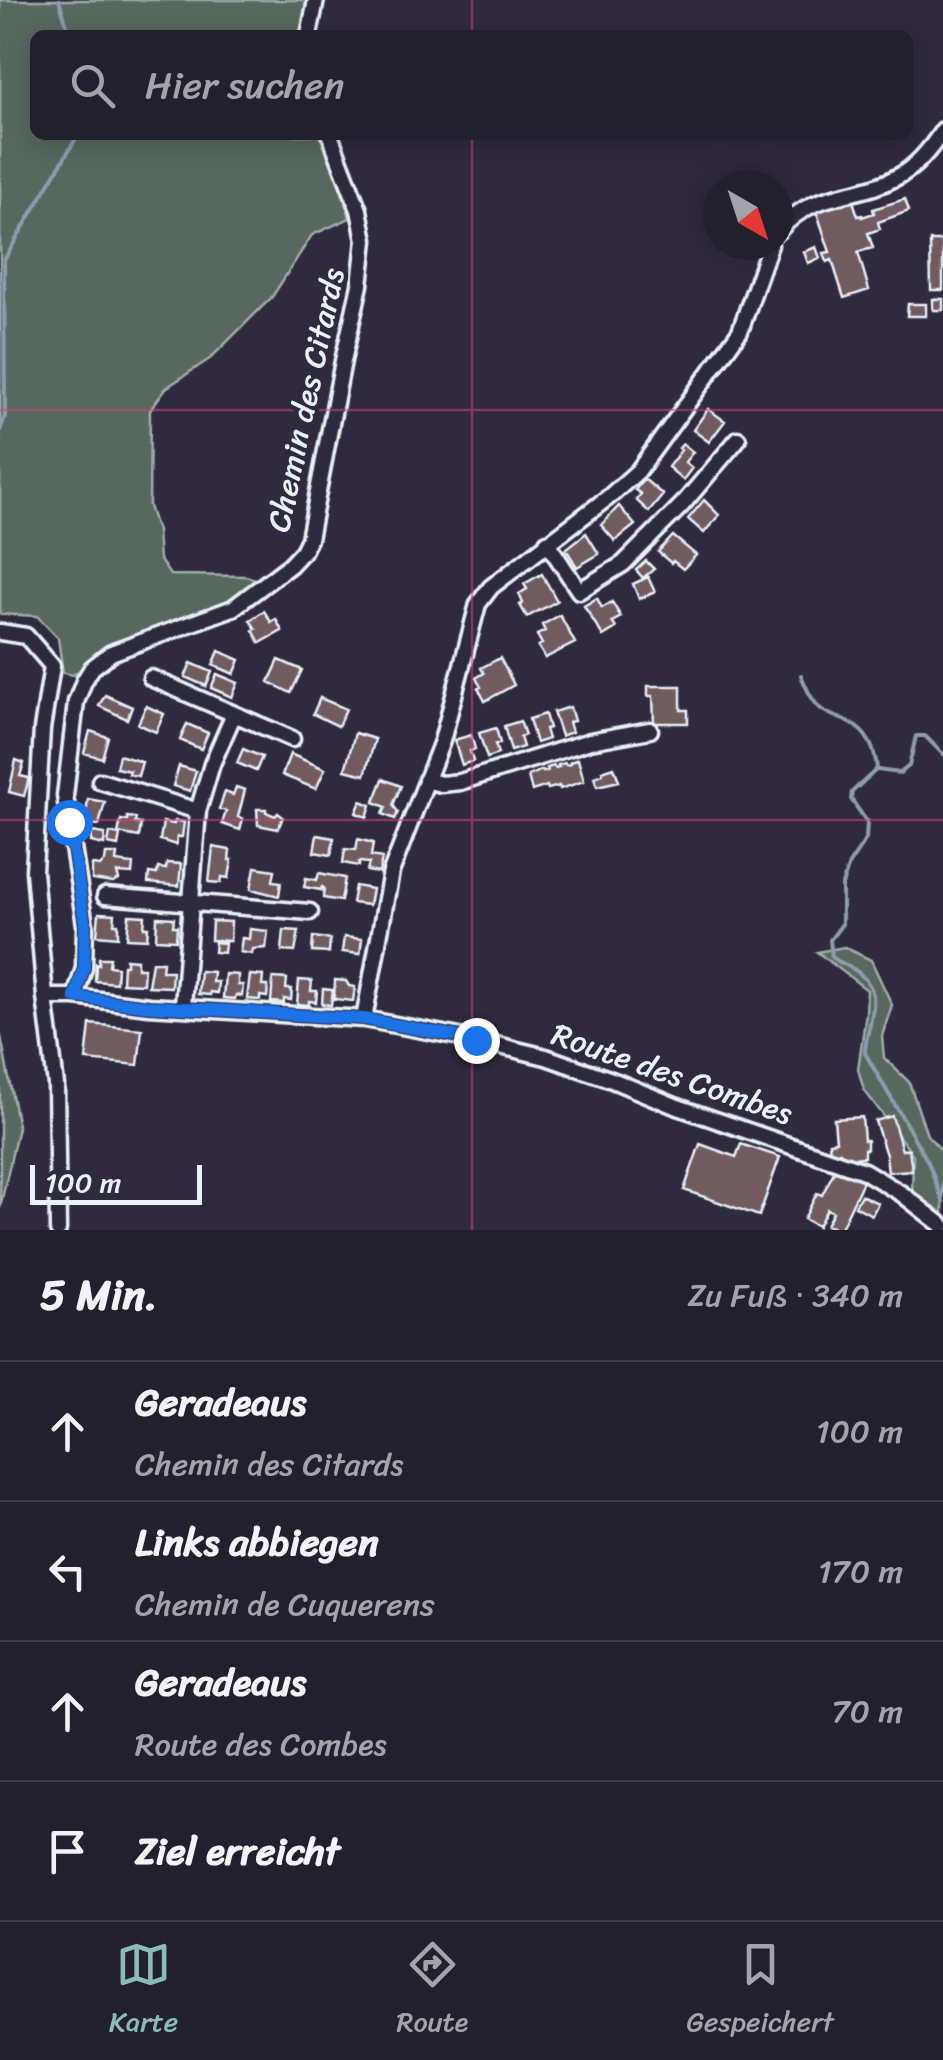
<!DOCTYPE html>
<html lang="de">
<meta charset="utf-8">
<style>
body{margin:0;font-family:Sriracha,sans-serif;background:#2f2d3a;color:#f1f3f6}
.compass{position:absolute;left:703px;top:170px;width:90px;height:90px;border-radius:50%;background:#23202e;box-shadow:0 5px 25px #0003;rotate:141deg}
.scale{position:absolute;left:30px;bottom:25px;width:172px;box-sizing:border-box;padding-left:10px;border:5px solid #e8f1f8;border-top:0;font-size:28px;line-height:35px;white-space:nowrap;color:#e8f1f8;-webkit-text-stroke:8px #2f2a3d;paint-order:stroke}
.stop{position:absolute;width:30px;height:30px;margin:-22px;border:8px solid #1a73e8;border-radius:50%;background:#fff}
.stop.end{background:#1a73e8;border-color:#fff;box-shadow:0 2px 10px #0008}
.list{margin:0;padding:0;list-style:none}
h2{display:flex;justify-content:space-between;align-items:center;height:130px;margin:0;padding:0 40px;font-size:42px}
h2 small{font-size:32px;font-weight:400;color:#a3a3aa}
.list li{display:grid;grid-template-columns:65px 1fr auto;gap:30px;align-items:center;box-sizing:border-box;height:140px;padding:0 40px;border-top:2px solid #403e4a}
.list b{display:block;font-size:38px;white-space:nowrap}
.list p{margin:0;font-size:32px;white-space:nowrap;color:#a3a3aa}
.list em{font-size:32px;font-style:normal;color:#a3a3aa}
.icon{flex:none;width:55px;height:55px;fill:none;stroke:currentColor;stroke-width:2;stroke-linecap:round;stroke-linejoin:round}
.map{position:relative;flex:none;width:943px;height:1230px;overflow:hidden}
.search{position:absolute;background:#23202e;box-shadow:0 5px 25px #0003;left:30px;right:30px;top:30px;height:110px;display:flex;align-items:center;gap:25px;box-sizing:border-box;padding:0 35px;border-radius:15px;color:#a3a3aa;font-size:38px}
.sheet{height:690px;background:#23202e}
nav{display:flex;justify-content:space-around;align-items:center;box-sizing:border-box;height:140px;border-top:2px solid #403e4a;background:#23202e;font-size:28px;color:#a3a3aa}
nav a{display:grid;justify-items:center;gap:5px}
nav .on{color:#8bbbb9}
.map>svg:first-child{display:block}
.green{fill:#58675e;stroke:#a0acab;stroke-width:2.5}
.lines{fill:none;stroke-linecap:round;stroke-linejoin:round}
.stream{stroke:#8f9caf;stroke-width:4}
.building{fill:#705b5e;stroke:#e8f1f8;stroke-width:2.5}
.minor-casing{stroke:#e8f1f8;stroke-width:21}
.minor{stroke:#2f2a3d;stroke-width:14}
.route{stroke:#1a73e8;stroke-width:12}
.grid{fill:none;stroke:#ca437a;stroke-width:2.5;stroke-opacity:0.55}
.labels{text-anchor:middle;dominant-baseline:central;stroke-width:9;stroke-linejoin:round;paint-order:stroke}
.street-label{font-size:32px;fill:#e8f1f8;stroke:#2f2a3d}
</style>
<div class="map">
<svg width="943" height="1230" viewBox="0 0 943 1230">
<rect width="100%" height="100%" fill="#2f2a3d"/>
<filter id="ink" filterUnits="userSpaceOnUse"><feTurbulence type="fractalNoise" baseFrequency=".01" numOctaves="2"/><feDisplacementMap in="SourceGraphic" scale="20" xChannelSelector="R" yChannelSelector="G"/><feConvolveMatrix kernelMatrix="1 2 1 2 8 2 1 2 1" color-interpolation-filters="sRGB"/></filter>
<g filter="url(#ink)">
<path class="green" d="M0,0H312L306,35H35V135H327L350,218L312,235L272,297L211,358L166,388L150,410L149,506L157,531L159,559L170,575L246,576L261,581L225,605L114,645L73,675L63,673L58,638L37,616L0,614Z
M844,947L871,960L892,1005L882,1036L884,1058L909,1082L927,1135L943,1152V1223L912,1194L913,1155L864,1090L858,1069L866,1013L867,990L817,952Z
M0,1031L18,1127L0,1208Z"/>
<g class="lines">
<path class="stream" d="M59,0L70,35
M0,431L5,416L4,260L78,135
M801,675C806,687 811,700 821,709C830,716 841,718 850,723C869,733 875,750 877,769L852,792L851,799L867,822L866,839L849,864L842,885V924L830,940L832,957C840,964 852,966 860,974C887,997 865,1024 865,1053L928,1162L943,1201
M877,770L900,773L909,766L916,736H925L943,754"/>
</g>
<path class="building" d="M851,195L858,216L862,215V217L874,213L873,209L905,199L909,211L878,222L880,229L868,233L873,248L858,252L869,290L844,298L832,260L827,262L824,253L830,252L815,207Z
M930,241H943V290H931Z
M816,247L820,258L808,263L804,252Z
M933,299H943V310H933Z
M908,304H926V316H907Z
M708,409L725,421L709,442L693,430Z
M683,444L693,452L685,462L692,468L683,480L668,467L681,450L679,448Z
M644,479L663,495L649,512L636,500L641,494L635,490Z
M704,500L719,515L704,533L688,519Z
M619,506L635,525L615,541L601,525Z
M586,533L599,554L577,567L566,549Z
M673,536L696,555L683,569L673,561L671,563L658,552Z
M646,561L654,569L643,578L636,570Z
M542,574L557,601L527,617L520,605L523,603L519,594L527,589L524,584Z
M648,577L655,592L639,599L633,584Z
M597,598L602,608L612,602L621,617L612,622L616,628L603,636L584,606Z
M264,611L271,622L276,619L282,631L260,643L253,630L256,629L250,620Z
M560,615L575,643L545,658L538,646L542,644L537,635L545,631L542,625Z
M219,651L240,660L234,674L213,665Z
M500,658L514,685L485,701L478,688L481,687L476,678L484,673L481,668Z
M279,660L302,670L291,693L269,682Z
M191,663L212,672L206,686L185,677Z
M217,674L238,683L232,697L211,688Z
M648,686H681V710H688V723H654L653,696H648Z
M105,695L132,707L127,719L99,706Z
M320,698L346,709L338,726L313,714Z
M146,706L164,714L156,732L138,724Z
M570,707L574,721L569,722L572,732L561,736L553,712Z
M545,714L549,728L545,729L548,739L536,743L529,719Z
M520,721L525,735L520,737L523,747L511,751L504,726Z
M187,724L208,733L201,749L180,740Z
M496,728L500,743L495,744L498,754L487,758L479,733Z
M90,731L108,737L102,758L84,753Z
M355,733L375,739L365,775L345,770Z
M471,735L475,749L470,751L473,761L462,765L454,740Z
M243,749L262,757L256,771L237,763Z
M290,754L325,769L316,789L282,775Z
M119,755L142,762L138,776L129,774L130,771L116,768Z
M578,759L584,781L560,789L559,786L548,789L547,786L532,791L528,776L542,770L543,772L548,771L547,768L554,766L555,768L559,767L558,765L565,763L566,765L570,764V762Z
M16,760L24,763L20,776L29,778L24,796L9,792Z
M179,766L196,771L190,791L173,786Z
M614,767L619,781L597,786L594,777L603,774L602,771Z
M383,779L401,786L393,805L398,812L395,819L383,814L386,807L374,802Z
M236,787L245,790L238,817L243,819L240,830L222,824L226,811L219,809L225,792L233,795Z
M88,799L105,802L99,825L85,823Z
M361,801L371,805L367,817L356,813Z
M257,809H266V812L275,816L278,813L283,817L278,829L258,825Z
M127,817L136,818L135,823L141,824L139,837L118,833L121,820L127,821Z
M175,821L184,822L182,837H177L176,845L160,840L163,822L174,824Z
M92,832L105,834L104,845L91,842Z
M110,833L120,835L118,846L108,844Z
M317,835L334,838L331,855L314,852Z
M358,839L373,843L371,856L382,858L379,873L367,871L369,863L359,862V866L343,863L345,849L356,850Z
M213,847L230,850L229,860H232L229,878L222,877L221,883L209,882Z
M106,854H117L116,862L133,864L132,874L117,873L119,880L113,883L92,880V865L100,866L105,861Z
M167,863L181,864L179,886L148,883L149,873L157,874L158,868L166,869Z
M255,867L275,870L273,881L281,882L279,896L251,889Z
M319,873L345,878L341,901L323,898L324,888L322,887L321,890L304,887L306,878L317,880Z
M355,886L372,889L369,905L352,903Z
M99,913L115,914L114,924H118V937L97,935Z
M129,915L145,916L144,927H148L147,939L127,938Z
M157,917L174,918L173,926H177L176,940L156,939Z
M212,921L231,922L230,941L211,940Z
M250,929L268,931L266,948L253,949L252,954L240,952L242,938L249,939Z
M284,930L299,931L295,952L282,951Z
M313,937L330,939L329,953L312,952Z
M344,937L362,939L360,954L342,952Z
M215,942L225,943L224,953L214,952Z
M99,958H110L109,966L117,967L116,983L95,981L96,963L99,964Z
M126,959L137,960V968H144L143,984L122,983L123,965H126Z
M152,962H163L162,971H172L171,987L148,986Z
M200,971L213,972L212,982H218L217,993L210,992V995L198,994Z
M225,974L238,975V985H243L242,996L236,995L235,999L223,998Z
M250,975L263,976L262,986H268L267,997L260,996V1000L247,999Z
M273,978L287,979L286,989H292L291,1000L284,999V1003L271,1002Z
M299,980L312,981L311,991H317L316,1002L309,1001V1005L297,1004Z
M335,980L346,981L349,986L355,987L353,1001L334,999Z
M323,989L333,990L331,1005L322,1004Z
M90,1024L142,1029L138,1065L86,1060Z
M892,1116L902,1150L909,1149L912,1170L888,1172L886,1155L875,1121Z
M862,1117L864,1140H867V1149H864V1157L840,1159V1152H830L829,1142L836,1141L834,1119Z
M700,1144L736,1157L741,1144L780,1157L759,1216L684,1190Z
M837,1166L864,1179L840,1230L826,1225L833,1212L827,1209L818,1226L804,1219L817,1193L822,1195Z
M861,1195L878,1203L872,1215L855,1206Z"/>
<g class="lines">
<defs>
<path id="minor" d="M309,35L316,0
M778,231C817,187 855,201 899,176C917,166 932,147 943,130
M547,542L579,591L623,564L682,505L738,439
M0,632L26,636L52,666L42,729L34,871L45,997L56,1085L58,1230
M151,678L292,739
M426,780L441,784L460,782L590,741L650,730
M100,781L198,811L183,1006
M198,811L212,764L234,714
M105,896L310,912
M45,997H75L84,968L85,925L65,796L76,702L84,681L92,668L111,653L233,608L290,565L303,551L309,539L343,361L360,285L365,240L359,210L330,135
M75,997L149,1006L364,1019L391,872L442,741L478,604L491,587L610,496L638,471L740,331L770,245
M364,1019L476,1040L546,1057L612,1080L675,1106L864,1171L902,1194L943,1226"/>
</defs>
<use href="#minor" class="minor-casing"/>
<use href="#minor" class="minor"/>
</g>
</g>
<g class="lines" filter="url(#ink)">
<path class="route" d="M69,822L85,925L84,968L75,997L149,1006L364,1019L476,1040"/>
</g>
<path class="grid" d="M472,0V35M472,135V1230M0,410H943M0,820H943"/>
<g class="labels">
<g class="street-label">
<text transform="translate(306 400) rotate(-78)">Chemin des Citards</text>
<text transform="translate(672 1074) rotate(19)">Route des Combes</text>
</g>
</g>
</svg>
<svg class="compass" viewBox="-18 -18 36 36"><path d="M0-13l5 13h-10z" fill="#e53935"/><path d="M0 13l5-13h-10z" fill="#a3a3aa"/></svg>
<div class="scale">100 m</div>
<div class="stop" style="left:69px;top:822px"></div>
<div class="stop end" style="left:476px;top:1040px"></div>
<div class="search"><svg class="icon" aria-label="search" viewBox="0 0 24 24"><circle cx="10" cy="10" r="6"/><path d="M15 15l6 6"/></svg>Hier suchen</div>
</div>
<section class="sheet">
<h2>5 Min.<small>Zu Fuß · 340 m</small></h2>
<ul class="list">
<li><svg class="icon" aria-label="ahead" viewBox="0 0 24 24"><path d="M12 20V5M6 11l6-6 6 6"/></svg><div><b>Geradeaus</b><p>Chemin des Citards</p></div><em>100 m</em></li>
<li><svg class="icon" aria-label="left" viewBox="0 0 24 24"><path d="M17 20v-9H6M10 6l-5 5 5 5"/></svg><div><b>Links abbiegen</b><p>Chemin de Cuquerens</p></div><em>170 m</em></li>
<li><svg class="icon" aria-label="ahead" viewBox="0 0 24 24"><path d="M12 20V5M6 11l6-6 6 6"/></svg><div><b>Geradeaus</b><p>Route des Combes</p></div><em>70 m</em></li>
<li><svg class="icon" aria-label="arrive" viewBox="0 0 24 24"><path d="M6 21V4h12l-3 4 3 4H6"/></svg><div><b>Ziel erreicht</b></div></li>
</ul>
</section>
<nav>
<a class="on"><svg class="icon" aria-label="map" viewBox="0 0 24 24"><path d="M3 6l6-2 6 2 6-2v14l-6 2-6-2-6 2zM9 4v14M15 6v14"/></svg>Karte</a>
<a><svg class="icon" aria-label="directions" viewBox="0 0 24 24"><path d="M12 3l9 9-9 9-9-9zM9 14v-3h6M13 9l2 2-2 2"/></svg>Route</a>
<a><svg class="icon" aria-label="saved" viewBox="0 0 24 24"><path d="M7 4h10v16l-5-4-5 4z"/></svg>Gespeichert</a>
</nav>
